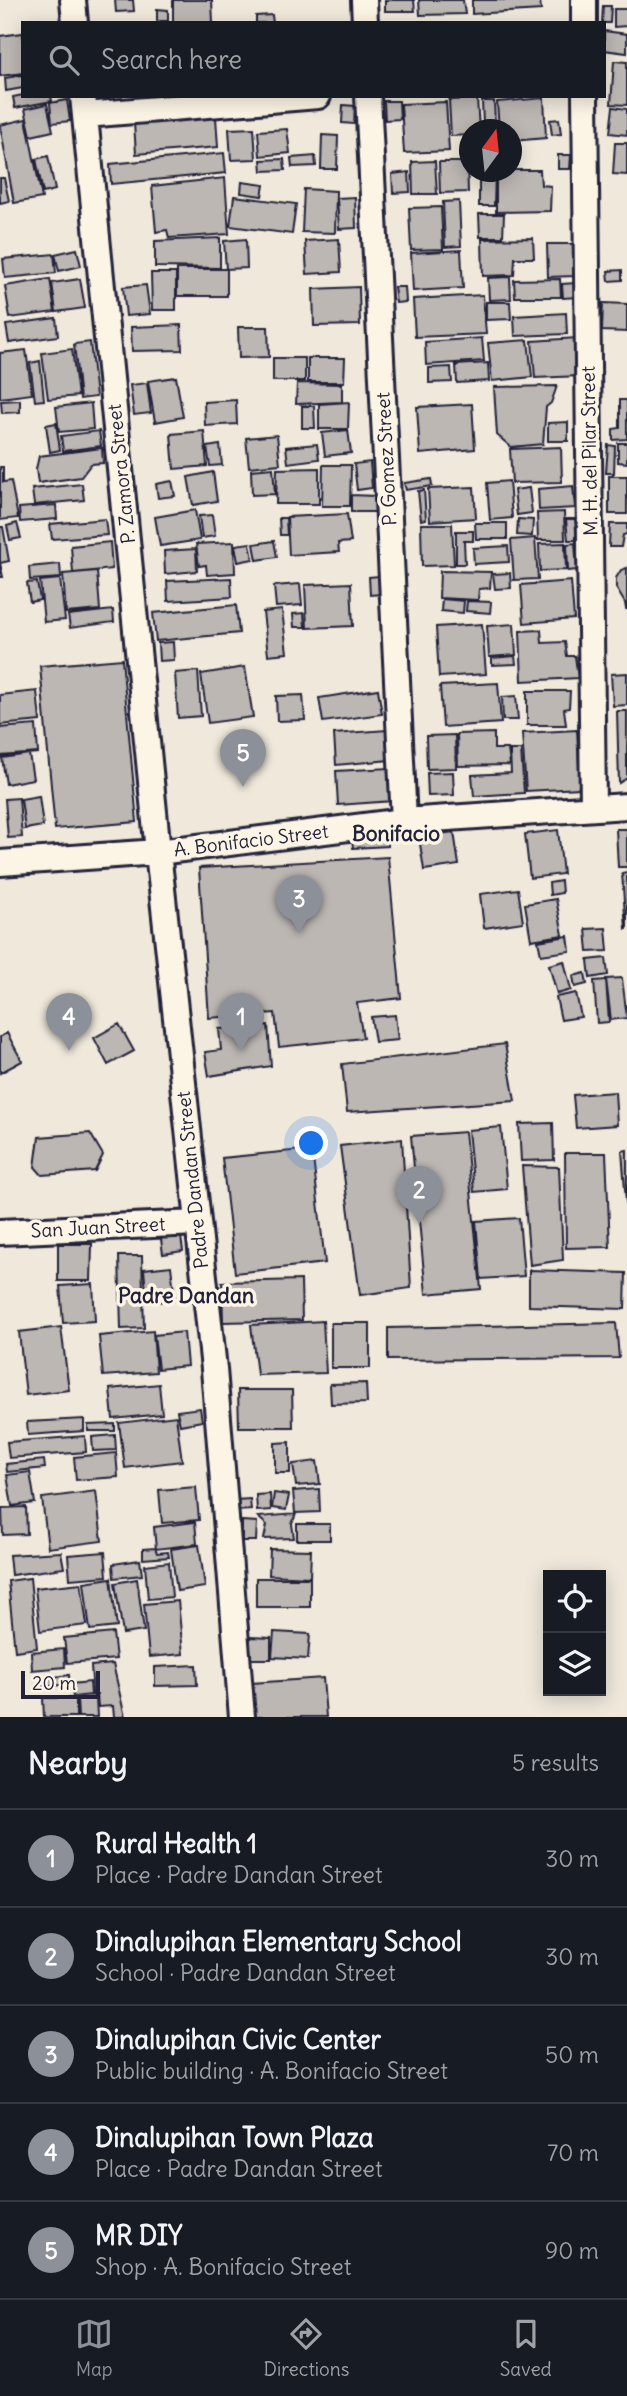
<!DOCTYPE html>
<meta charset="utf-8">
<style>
body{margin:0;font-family:Delius,sans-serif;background:#20242c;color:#f1f3f6}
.controls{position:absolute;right:21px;bottom:21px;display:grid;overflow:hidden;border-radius:0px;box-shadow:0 4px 18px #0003}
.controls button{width:63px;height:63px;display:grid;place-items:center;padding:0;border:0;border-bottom:2px solid #363941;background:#171b24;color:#f1f3f6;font:35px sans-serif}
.compass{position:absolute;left:459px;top:119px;width:63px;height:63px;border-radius:50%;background:#171b24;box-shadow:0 4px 18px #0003;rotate:15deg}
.scale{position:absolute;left:21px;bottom:18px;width:79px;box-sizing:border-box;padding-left:7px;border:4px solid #22223b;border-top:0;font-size:19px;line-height:24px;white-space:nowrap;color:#22223b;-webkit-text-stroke:5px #fcf5e5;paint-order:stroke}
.you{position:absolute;left:312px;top:1144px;width:24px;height:24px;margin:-18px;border:5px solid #fff;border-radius:50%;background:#1a73e8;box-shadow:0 0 0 10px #1a73e833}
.badge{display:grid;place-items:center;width:46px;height:46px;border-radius:50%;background:#8c9099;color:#fff;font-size:23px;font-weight:700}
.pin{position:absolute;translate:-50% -58px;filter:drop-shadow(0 2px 4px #0008)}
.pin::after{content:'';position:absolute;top:37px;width:24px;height:21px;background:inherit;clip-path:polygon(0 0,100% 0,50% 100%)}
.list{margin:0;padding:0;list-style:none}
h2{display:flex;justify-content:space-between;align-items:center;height:91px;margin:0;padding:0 28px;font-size:30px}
h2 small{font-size:23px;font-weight:400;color:#9ea1a6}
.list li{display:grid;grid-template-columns:46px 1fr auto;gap:21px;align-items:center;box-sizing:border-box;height:98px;padding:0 28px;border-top:2px solid #363941}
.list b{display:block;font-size:26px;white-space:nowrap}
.list p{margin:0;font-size:23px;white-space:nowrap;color:#9ea1a6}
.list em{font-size:23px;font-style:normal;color:#9ea1a6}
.icon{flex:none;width:38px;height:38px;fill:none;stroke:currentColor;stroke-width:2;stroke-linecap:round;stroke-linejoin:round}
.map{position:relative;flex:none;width:627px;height:1717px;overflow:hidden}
.search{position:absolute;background:#171b24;box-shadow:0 4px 18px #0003;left:21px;right:21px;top:21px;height:77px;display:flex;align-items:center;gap:18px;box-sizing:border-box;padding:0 24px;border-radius:0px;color:#9ea1a6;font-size:26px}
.sheet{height:581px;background:#171b24}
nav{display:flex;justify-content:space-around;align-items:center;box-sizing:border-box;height:98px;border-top:2px solid #363941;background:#171b24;font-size:19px;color:#9ea1a6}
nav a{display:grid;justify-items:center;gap:4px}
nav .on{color:#8c9099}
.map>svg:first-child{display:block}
.building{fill:#bcb7b3;stroke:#22223b;stroke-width:2}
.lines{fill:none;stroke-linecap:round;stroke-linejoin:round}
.minor-casing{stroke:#22223b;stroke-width:30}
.minor{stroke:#fcf5e5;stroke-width:24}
.labels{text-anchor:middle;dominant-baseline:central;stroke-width:7;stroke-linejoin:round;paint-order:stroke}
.street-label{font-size:19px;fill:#22223b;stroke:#fcf5e5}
.neighbourhood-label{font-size:21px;font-weight:bold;fill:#22223b;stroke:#fcf5e5}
</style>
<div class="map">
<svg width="627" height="1717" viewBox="0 0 627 1717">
<rect width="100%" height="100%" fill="#efe8db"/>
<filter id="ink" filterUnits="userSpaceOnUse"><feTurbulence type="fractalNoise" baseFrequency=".0143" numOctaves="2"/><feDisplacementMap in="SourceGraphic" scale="14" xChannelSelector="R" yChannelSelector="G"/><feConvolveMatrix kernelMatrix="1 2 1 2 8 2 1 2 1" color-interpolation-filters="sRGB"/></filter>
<g filter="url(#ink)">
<path class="building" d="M115,0H133L134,11L116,12Z
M173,0H212L213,23H173Z
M385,0H414L415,11H385Z
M419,0H463L465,14L420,15Z
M472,0H540L541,10L472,14Z
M603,6H611L610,23H602Z
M157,9L168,10V21H157Z
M614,9H627V26L614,27Z
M272,15L273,23H256V16Z
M604,31L627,34V53L604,50Z
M23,33V73L0,76V36Z
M614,61L627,62V105L611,104Z
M23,75V88L6,91L5,78Z
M23,95L51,96L52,101L15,108L13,97Z
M544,98L546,138L512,141V130H499L497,102Z
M477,99L479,130H470V135L451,136L449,100Z
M67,100L70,121L52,123L50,103Z
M384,101H399L400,119L385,120Z
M482,101H494L495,123H483Z
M446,102L449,151L404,153L401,104Z
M47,104L53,131L31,136L25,109Z
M343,105L355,106L354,124L342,123Z
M613,107L627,109V135L610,133Z
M216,117L218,147L136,154L134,123Z
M26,119L42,198L14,203L0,125Z
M559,119L561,134L552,135L550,120Z
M254,128L256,159L231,160L229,129Z
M287,129L290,153L260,156L258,131Z
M322,135L338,136L337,169H321Z
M615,143H627V175L613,174Z
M224,153L226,173L111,184L110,164Z
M558,155H571L570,169H558Z
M48,156L55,190L43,193L36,159Z
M315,156L316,166L292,167L291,158Z
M284,159L285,170L262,171L261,160Z
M435,161L437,194H413L412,162Z
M439,162H467L468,192L440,193Z
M512,170H540L541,185L551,186L550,211L496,212V172H512Z
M409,172L410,192L393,193L392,174Z
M479,172L495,173L494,206H479Z
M0,178H4L9,201L0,203Z
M225,178L229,234L169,238L167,230L156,232L152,186Z
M242,182L264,185L262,196L241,193Z
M304,189L336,191L335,233L302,232Z
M234,196L296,204L292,234L230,226Z
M355,197L356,228L339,229L337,198Z
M459,201L461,246L445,247L443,202Z
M441,207L443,249L411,250L409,208Z
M479,214H504L503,237H480Z
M220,238V268L155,267V241Z
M533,238L534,258H515L514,275L483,276L482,239Z
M246,239L247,268L226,269L224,241Z
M339,239L341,272L307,274L305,241Z
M547,244H573L574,276L548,277Z
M77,249L81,266L59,271L55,254Z
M461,250L463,288L413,291L411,253Z
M54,254L56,273L5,278L3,259Z
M177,269H227V296H177Z
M622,270V280L609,281L608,271Z
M151,273H176V310H152Z
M510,277L511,299L489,300L488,278Z
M50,279L55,312L10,318L5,286Z
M80,279L85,308L56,312L52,283Z
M560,279L561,297H515L514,280Z
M576,283L577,297L563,298L562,284Z
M146,285L150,314L126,316L123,287Z
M359,287L360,325L314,326L313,289Z
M394,287H405L406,302L396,303Z
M483,295L486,334L415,337L413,299Z
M486,302H510L511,319L486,320Z
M603,303L627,304V332L602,331Z
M566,313L567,334L515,336L514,316Z
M56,318L58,336L9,343L6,325Z
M181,325L182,350L132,351L131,327Z
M238,327H268L269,357L239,358Z
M482,338L484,361L426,365L425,342Z
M577,338L580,376L535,378L532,341Z
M528,340L532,377L492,381L488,343Z
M90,342L96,397L80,399L74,344Z
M72,349L78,396L48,399L42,353Z
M26,350L32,394L0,398V353Z
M273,358H305V381H273Z
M308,358H345L344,382H308Z
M40,361L44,400L35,401L30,363Z
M488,363L489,381L457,383L456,365Z
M451,367L452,382L429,383V368Z
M176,377L183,417L155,422L148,381Z
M147,383L151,413L134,415L130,385Z
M297,383L342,384V402L296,404Z
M557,386L551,403L546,407L543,444L511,447L497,435L494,387Z
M20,400V412L2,413L1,401Z
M236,400L237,424L205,426L204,402Z
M620,400H627V439L613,440V429L620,428Z
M349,402L348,429H319V404Z
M91,403L93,429L59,432L56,407Z
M472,404L475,449L420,454L417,407Z
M302,406H314L315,428H302Z
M568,422V441H548V423Z
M56,423L60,450L50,452L46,425Z
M348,430L351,453L325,456L322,433Z
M99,431L101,446L63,451L61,436Z
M204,431L207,466L174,469L171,434Z
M277,435L280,464L249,467L246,438Z
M618,443H627V463L618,462Z
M317,444L319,459L288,463L286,447Z
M220,445L222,465L210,466L207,447Z
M608,445L615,446L614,473H606Z
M561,447L562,482L512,483L510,449Z
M102,448L103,463L91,464L81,477L38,483L36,469L39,456Z
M370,462L372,488L357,490L354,464Z
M323,465H351L350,506H322Z
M0,467H3V482L11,481L18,518L0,520Z
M273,468L275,494L252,495L251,470Z
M319,468V504H276L277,469Z
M213,472L217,501L193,505L188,477Z
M609,476H627V514H609Z
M431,479L432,486L406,490L404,483Z
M172,481L175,496L158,498L156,484Z
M509,481L512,518L490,520L487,483Z
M82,484L84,500L34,505L32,489Z
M573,486L575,508L539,510L538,489Z
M474,487L476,518L430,521L428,489Z
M529,488L532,513L517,515L514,490Z
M424,490L426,519L421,520L418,491Z
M351,495L375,496V512H351Z
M56,505L57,519L20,522L19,508Z
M195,510L200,540L160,546L155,517Z
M564,512L565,540H538L537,513Z
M347,514L351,542L338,543L339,552L289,555L287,517Z
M212,515L215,536L202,538L199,516Z
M279,518H286L287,535H280Z
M105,519L107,535L52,539L50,524Z
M518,519L533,520L532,536L517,535Z
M566,519H575L577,540H568Z
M17,523L21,538L10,540L7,526Z
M475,523H507V539H476Z
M421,524H452L454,565L422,566Z
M610,524H627V534L623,535L621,547H609Z
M0,527H3L9,561L0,563L3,577H0Z
M456,531H473V541H464L465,564H456Z
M535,538L538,579L514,580L511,540Z
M274,541L277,557L257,560L254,544Z
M110,542L112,569L73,573L71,546Z
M234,542L235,573L207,575L206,565L199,566L196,544Z
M250,543L253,559L238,562L235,545Z
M565,543L566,570L540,571L539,544Z
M575,543L577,570L568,571L567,544Z
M508,546L509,562L474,564L473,548Z
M196,549L197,571L165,574L164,551Z
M60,564L61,578L30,580L29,567Z
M627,568V609H626L625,603L616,588V578L621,570Z
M97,571L100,610L66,613L63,574Z
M440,571L491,572L490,588L479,589L478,600L439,598Z
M510,573L511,588L495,589L493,574Z
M379,576L381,594L370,595L369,577Z
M231,578L232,597L168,601L167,581Z
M60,579L65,620L44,622L40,581Z
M571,581L574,619L524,623L521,585Z
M37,582L40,600L30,602L27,583Z
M351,583L353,626L307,628L305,585Z
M300,584L302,605L276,607L274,586Z
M442,599L464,601L463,613L441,611Z
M467,601L491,602L490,613L466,611Z
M236,605L239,633L156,641L153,613Z
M113,610L114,622L70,628L68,615Z
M282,610L287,653L268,655L263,612Z
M304,613L305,627H294L293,614Z
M482,624L486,674L439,677L436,627Z
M514,624L516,655L489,657L487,626Z
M541,630L542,643L565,642L567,656H575L578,678L522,681L520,631Z
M173,642L174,660L159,661L158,643Z
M515,656L516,664L492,665V658Z
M122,659L137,822L55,829L40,666Z
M245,667L253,717L208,723L201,674Z
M198,671L201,716L178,718L175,673Z
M627,673V705L613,706L611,674Z
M498,683L501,723L443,727L440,686Z
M378,689L382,714L323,722L319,698Z
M37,691L40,721L0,725V695Z
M527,691H570L569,708L564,709L566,725H527Z
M303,695L305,720L277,721L276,696Z
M516,696L518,720H503L502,697Z
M617,711H627V778L619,783Z
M36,725L38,753L0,756V728Z
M387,730L390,760L336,765L334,734Z
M577,730L580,788L526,791L522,733Z
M494,733V749H508L510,765L458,766L457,734Z
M455,735L456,768L427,769L426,736Z
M510,750H521L524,793L474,796L472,775L511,773Z
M29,754L33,779L6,784L2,758Z
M390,768L393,801L338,805L336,771Z
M453,772L454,795L428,796L427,773Z
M39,796L43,826L25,829L21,799Z
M19,798L22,837L8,838L5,799Z
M616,829H627V867H618Z
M558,830L563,874L530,878L525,834Z
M454,832L459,865L424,870L419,837Z
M387,835L388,846L353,848L352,838Z
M388,857L401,998L357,1003L363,1038L279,1047L275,1013L209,1018L199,868Z
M627,872V929H626L622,873Z
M561,881L562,893L550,895L549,883Z
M518,889L523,922L484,928L480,894Z
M556,899L563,935L531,940L525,904Z
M606,928L608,951L588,952L586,929Z
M568,936L570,951L541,955L538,941Z
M606,958L608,975L590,978L588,960Z
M564,961L571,990L557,994L549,965Z
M585,973L587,984L575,987L573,976Z
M622,978L627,1018L611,1020L606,979Z
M606,980L609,1022L597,1023L594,981Z
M576,993L581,1017L561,1020L556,997Z
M395,1015L398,1040L375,1042L371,1017Z
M119,1024L134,1051L108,1065L94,1038Z
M268,1025L271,1066L209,1076L205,1052L221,1050L219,1029Z
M7,1033L22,1061L0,1073V1037Z
M505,1044L515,1101L347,1112L342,1064Z
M615,1092L617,1125L576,1128L573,1095Z
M553,1123L554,1160L521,1161L519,1124Z
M501,1127L507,1189L474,1192L468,1130Z
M465,1132L481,1289L426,1294L411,1136Z
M90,1133L103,1155L95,1171L42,1175L35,1167L39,1137Z
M402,1139L411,1288L360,1295L340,1146Z
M312,1149L325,1263L235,1273L222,1158Z
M627,1150V1215L622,1151Z
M565,1153H606L610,1247L566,1248Z
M522,1166L559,1167L563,1260L530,1265Z
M519,1218L524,1276L481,1279L476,1221Z
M180,1230L183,1251L163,1254L160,1232Z
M58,1244H92L91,1281H58Z
M119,1256H142L144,1328L121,1329Z
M171,1266L175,1300L147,1303L144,1269Z
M529,1270L626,1273L625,1309L529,1306Z
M301,1280L302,1320L223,1322L222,1282Z
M93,1284L95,1321L63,1323L60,1286Z
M323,1321L326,1373L257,1375L251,1325Z
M331,1323H370V1368H331Z
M616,1323L619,1358L388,1360V1328Z
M61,1327L69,1390L26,1395L19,1332Z
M153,1331L156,1372L103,1376L99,1336Z
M184,1332L187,1366L158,1369L154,1335Z
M366,1383L367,1403L331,1404L330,1384Z
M159,1384L162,1414L113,1419L110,1389Z
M238,1390H292L293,1427H239Z
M200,1408L202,1421L180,1425L177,1411Z
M176,1416L182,1461L125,1468L119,1423Z
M84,1419V1431L28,1435L27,1422Z
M115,1424V1431H88V1425Z
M115,1435L116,1450L93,1451L92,1437Z
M85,1436L86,1452L9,1458L7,1442Z
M290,1442V1473H275V1443Z
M116,1453L118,1477L76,1480L74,1457Z
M44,1460L45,1468L7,1472L6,1464Z
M317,1461L320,1484L296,1486L293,1464Z
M30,1472L35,1503L12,1506L7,1475Z
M196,1487L199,1520L162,1523L159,1490Z
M319,1489L320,1512L295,1513L293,1491Z
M96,1491L102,1541L48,1548L42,1498Z
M274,1493L289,1495L286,1510L272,1508Z
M270,1494L271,1510L257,1511L256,1495Z
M250,1499L251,1510L235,1511V1500Z
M26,1507L27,1534L3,1535L2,1508Z
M296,1514L292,1524L294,1538L264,1539L267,1525L258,1517Z
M242,1521L257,1522L256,1541H242Z
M195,1522L197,1544L156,1549L154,1527Z
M297,1524H330V1540H297Z
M199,1545L205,1587L177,1591L171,1549Z
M155,1548L157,1553L168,1552L169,1557L143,1559V1549Z
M270,1549L311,1550L310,1577L269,1575Z
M61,1552L64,1568L11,1575L9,1555Z
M105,1552L107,1576L70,1579L68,1555Z
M140,1560L142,1575L114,1578L113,1564Z
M169,1562L172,1597L148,1599L145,1565Z
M30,1578L37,1648L15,1651L8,1581Z
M111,1578L117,1627L90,1630L84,1582Z
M256,1578H310V1607H256Z
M137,1579L144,1631L123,1634L115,1583Z
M81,1583L87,1625L40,1631L35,1588Z
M178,1601L183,1654L149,1657L144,1604Z
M274,1632L310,1634L308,1659L272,1657Z
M113,1633L116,1659L67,1663L64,1638Z
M250,1637L271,1638V1659H250Z
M64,1649L65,1667L32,1670L31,1652Z
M113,1664L125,1717H114L113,1706L98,1707L97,1695H93L91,1666Z
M196,1665L197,1685L155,1686V1667Z
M69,1675L70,1684L41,1687L40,1679Z
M323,1678L326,1717H255L252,1683Z
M90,1682L91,1695L73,1697L71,1684Z
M96,1697L97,1717H78L77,1699Z
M43,1698H76V1717H44Z"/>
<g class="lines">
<defs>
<path id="minor" d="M73,0L75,23
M364,0L365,23
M584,0V23
M83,96L158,852L214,1369L242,1717
M368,96L404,821
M585,96L593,806
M85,115L318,96
M0,863L158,852L404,821L627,806
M0,1232L197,1223"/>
</defs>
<use href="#minor" class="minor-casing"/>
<use href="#minor" class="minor"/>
</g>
</g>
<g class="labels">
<g class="street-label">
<text transform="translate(589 451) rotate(-91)">M. H. del Pilar Street</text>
<text transform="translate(386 459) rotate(-93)">P. Gomez Street</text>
<text transform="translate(121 474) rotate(-96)">P. Zamora Street</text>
<text transform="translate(251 840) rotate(-7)">A. Bonifacio Street</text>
<text transform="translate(192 1180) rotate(-96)">Padre Dandan Street</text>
<text transform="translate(98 1227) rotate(-3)">San Juan Street</text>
</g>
<g class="neighbourhood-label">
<text x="396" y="833">Bonifacio</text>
<text x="186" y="1295">Padre Dandan</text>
</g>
</g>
</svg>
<div class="controls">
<button><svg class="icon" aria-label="locate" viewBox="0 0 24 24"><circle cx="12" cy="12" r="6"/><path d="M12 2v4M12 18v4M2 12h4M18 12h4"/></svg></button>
<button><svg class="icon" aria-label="layers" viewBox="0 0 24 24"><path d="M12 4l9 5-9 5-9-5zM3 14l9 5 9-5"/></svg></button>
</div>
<svg class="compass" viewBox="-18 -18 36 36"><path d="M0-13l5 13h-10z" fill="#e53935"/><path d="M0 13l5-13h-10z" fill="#9ea1a6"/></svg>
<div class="scale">20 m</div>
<div class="you"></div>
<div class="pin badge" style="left:241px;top:1051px">1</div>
<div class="pin badge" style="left:419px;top:1224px">2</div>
<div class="pin badge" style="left:299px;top:933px">3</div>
<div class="pin badge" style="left:69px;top:1051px">4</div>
<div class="pin badge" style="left:243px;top:787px">5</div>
<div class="search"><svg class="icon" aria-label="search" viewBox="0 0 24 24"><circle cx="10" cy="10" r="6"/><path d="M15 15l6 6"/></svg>Search here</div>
</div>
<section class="sheet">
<h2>Nearby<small>5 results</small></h2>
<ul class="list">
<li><span class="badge">1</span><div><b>Rural Health 1</b><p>Place · Padre Dandan Street</p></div><em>30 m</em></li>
<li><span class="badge">2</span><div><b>Dinalupihan Elementary School</b><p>School · Padre Dandan Street</p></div><em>30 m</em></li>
<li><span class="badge">3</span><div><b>Dinalupihan Civic Center</b><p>Public building · A. Bonifacio Street</p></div><em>50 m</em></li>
<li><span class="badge">4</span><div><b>Dinalupihan Town Plaza</b><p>Place · Padre Dandan Street</p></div><em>70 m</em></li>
<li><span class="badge">5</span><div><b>MR DIY</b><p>Shop · A. Bonifacio Street</p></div><em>90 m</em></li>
</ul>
</section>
<nav>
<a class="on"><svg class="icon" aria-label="map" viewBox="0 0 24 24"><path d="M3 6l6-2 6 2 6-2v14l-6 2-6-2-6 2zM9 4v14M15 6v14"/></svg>Map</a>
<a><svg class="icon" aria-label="directions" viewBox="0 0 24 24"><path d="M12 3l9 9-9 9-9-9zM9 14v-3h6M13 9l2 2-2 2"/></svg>Directions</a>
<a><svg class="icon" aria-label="saved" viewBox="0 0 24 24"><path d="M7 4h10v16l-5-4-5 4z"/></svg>Saved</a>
</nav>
